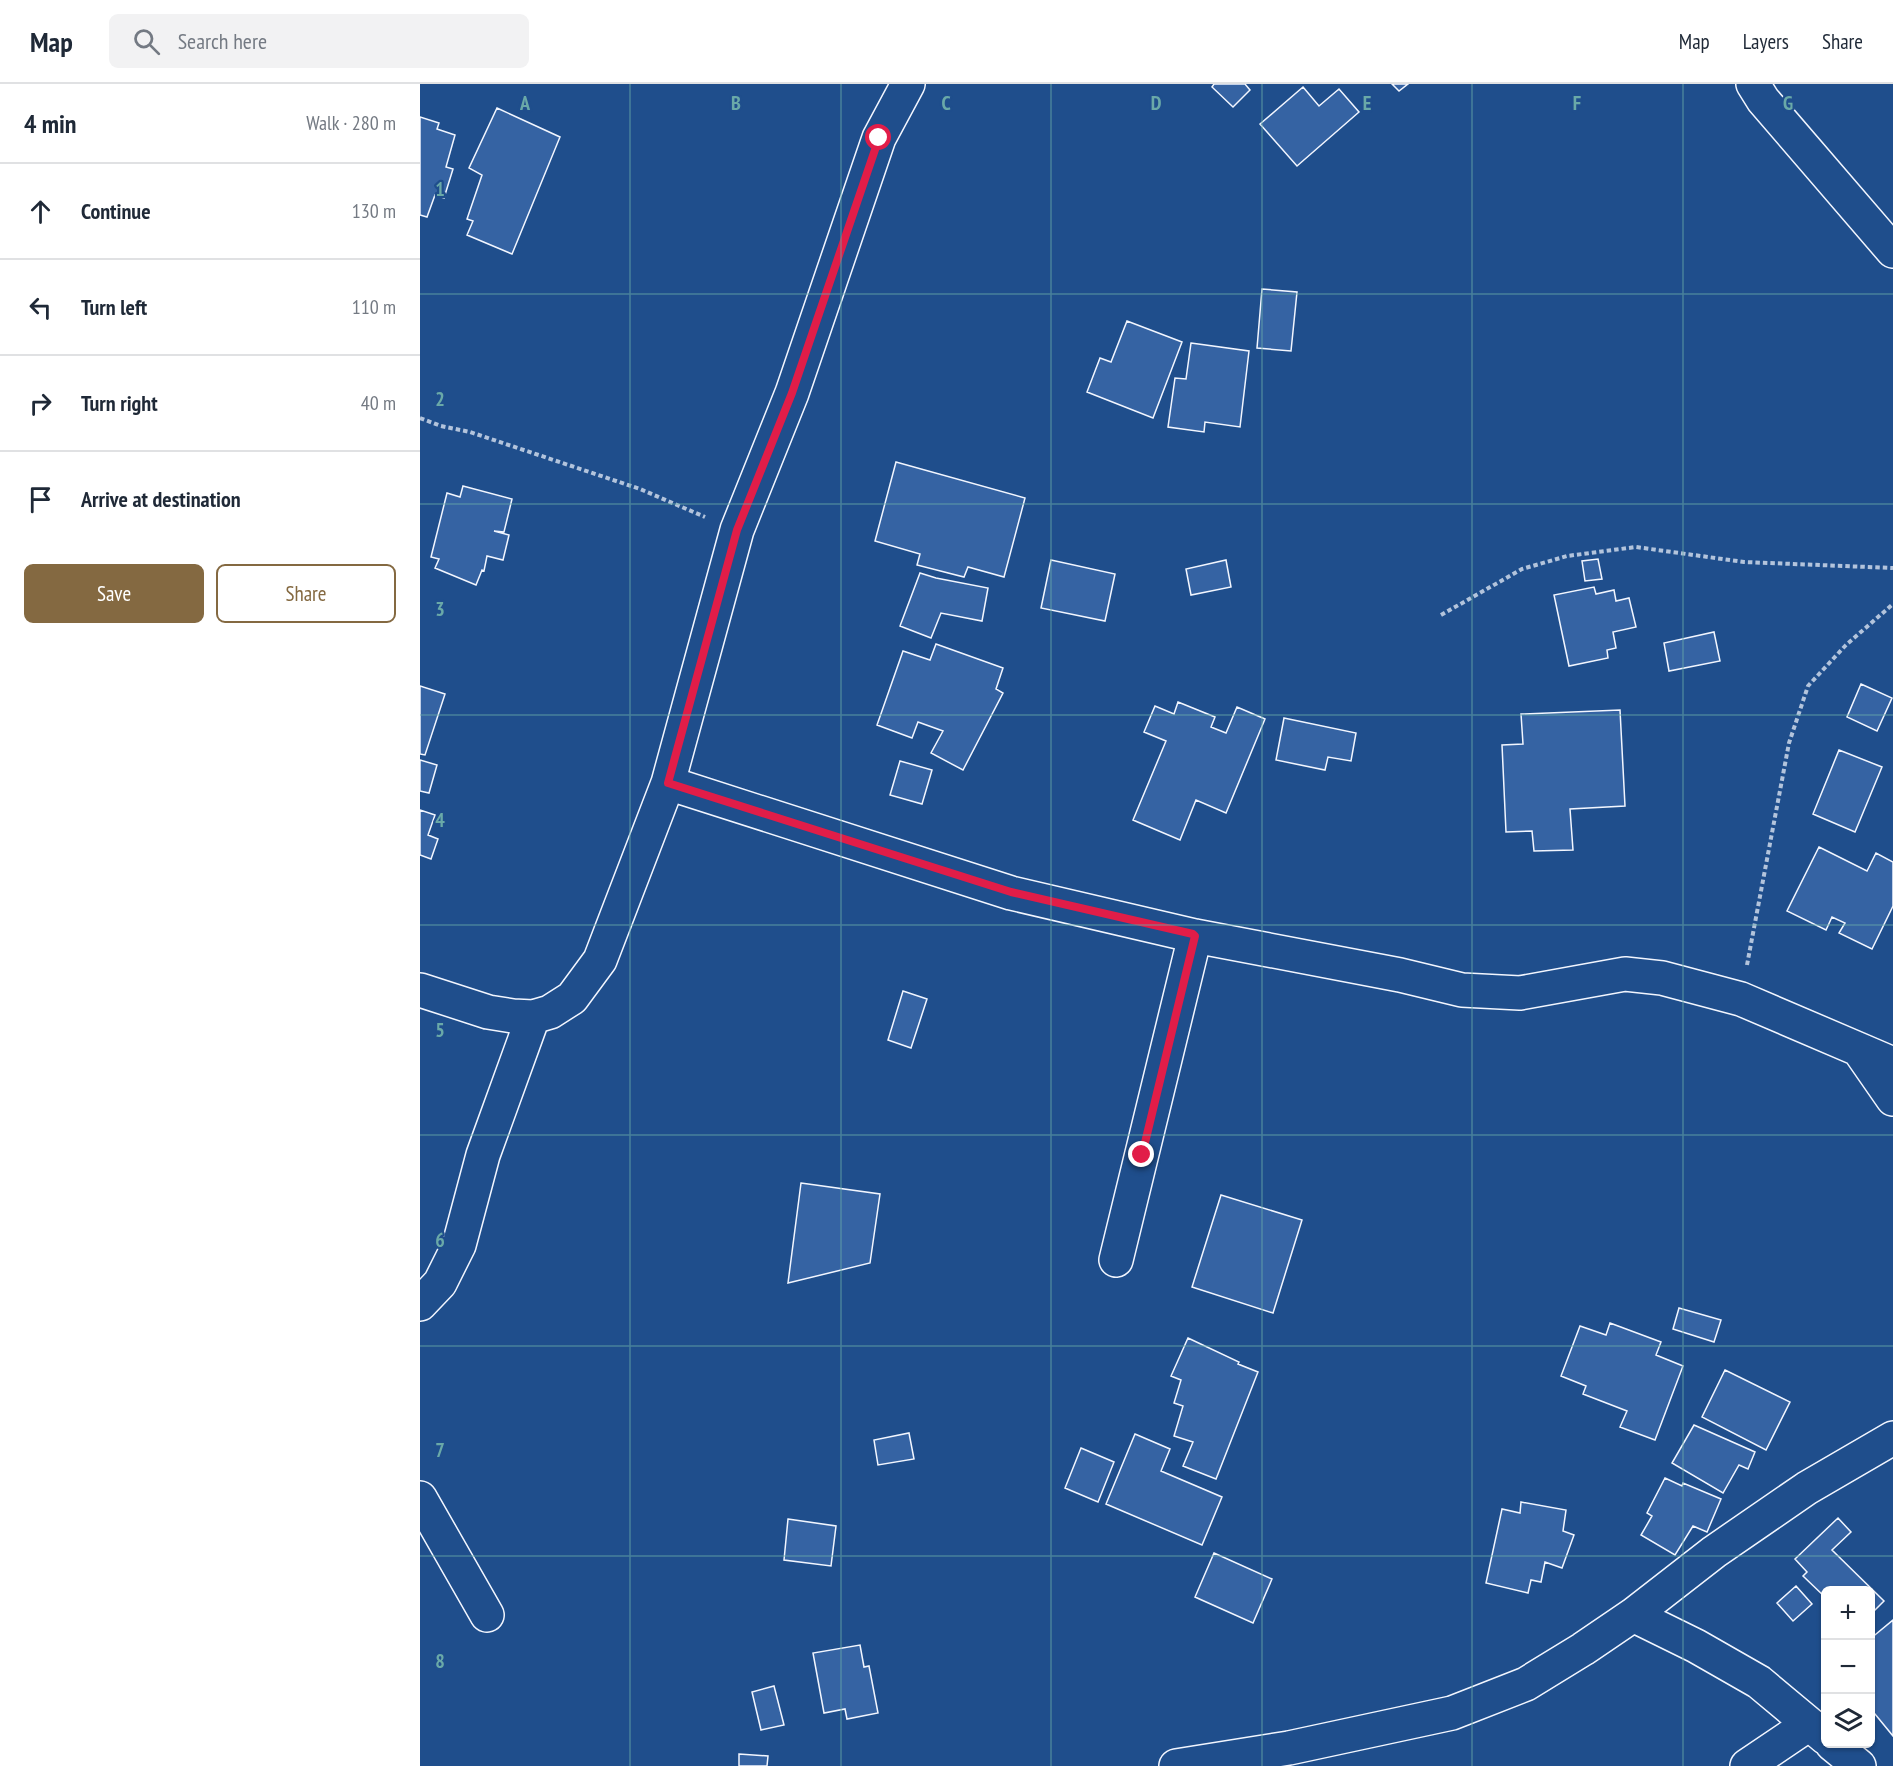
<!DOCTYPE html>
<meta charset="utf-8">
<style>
body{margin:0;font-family:"PT Sans Narrow",sans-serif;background:#f2f2f3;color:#1f2937}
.controls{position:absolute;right:18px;bottom:18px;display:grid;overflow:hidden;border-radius:9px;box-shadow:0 2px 4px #0004}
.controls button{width:54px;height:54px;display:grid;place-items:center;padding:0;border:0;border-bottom:2px solid #e0e1e3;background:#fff;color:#1f2937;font:30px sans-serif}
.stop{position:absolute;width:18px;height:18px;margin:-14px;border:4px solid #e11d48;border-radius:50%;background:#fff}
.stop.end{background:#e11d48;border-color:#fff;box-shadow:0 2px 6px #0008}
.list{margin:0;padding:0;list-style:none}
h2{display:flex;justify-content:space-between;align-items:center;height:78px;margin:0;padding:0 24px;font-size:26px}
h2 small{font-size:20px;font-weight:400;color:#747a83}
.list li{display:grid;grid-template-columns:39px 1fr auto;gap:18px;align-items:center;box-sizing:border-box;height:96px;padding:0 24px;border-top:2px solid #e0e1e3}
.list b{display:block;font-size:22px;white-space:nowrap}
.list em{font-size:20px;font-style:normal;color:#747a83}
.actions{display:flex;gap:12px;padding:18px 24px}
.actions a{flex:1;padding:14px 0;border:2px solid #846941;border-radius:9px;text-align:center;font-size:21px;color:#846941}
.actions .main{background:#846941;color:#fff}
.icon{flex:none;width:33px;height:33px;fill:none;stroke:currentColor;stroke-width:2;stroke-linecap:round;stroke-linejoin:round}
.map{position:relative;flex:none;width:1473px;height:1682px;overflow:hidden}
header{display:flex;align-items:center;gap:36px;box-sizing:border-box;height:84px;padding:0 30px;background:#fff;border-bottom:2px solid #e0e1e3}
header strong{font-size:28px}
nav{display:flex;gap:33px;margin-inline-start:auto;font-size:21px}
.search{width:420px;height:54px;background:#f2f2f3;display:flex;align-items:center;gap:15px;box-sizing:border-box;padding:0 21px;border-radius:9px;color:#747a83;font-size:22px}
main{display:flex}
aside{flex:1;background:#fff}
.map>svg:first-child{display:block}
.building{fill:#3563a3;stroke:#f2f6ff;stroke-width:1.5}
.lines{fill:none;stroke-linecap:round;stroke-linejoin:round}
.minor-casing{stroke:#f2f6ff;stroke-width:36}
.path{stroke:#b3c4dc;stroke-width:4;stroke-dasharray:4.5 3;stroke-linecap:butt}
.minor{stroke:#1f4e8c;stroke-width:33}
.route{stroke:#e11d48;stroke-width:8}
.grid{fill:none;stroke:#6aa9a8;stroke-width:1.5;stroke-opacity:0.55}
.grid-label{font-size:20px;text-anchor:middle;font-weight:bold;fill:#6aa9a8;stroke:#1f4e8c;stroke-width:4.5;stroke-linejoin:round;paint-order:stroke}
</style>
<header>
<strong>Map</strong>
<div class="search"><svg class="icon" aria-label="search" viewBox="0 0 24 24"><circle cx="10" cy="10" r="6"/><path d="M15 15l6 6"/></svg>Search here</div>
<nav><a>Map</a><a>Layers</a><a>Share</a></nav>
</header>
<main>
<aside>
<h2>4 min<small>Walk · 280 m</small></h2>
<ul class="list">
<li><svg class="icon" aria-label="ahead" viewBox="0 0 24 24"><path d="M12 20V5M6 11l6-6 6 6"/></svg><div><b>Continue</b></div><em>130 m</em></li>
<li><svg class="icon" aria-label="left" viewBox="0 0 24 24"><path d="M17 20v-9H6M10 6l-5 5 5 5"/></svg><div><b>Turn left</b></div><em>110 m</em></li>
<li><svg class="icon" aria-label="right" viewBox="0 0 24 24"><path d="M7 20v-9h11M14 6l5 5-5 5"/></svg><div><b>Turn right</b></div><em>40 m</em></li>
<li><svg class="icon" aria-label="arrive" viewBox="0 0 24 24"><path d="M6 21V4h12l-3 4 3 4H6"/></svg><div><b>Arrive at destination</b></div></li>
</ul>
<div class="actions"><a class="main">Save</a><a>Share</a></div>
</aside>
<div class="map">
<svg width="1473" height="1682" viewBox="0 0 1473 1682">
<rect width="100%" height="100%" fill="#1f4e8c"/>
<path class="building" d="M794,0H825L830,6L813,23L792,3Z
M972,0H988L979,7Z
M883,3L899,22L919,5L939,28L877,82L840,40Z
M77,24L140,53L92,170L47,151L53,137L47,135L62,91L49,84Z
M0,33L19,39L17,45L35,51L26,83L33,85L24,114L15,111L7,133L0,131Z
M842,205L877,208L871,267L837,264Z
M707,237L762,258L733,334L667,308L680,274L691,278Z
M771,259L829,267L820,343L785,338L784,348L748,343L755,294L766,295Z
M476,378L605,414L584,493L548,483L544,493L497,481L500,470L455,457Z
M43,402L92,415L84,448L74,447L89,451L83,476L67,472L64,487L62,486L56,501L15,484L19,475L11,473L27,409L40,413Z
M1178,475L1182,495L1165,497L1162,477Z
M631,476L695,490L685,537L621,524Z
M806,476L811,503L771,511L766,485Z
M500,489L516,494L568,504L562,537L521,529L511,554L480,542Z
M1174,503L1176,510L1194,506L1196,517L1209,514L1216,543L1193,548L1196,564L1187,566L1188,574L1149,582L1134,511Z
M1294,548L1300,577L1249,587L1244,559Z
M516,560L583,584L576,605L583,609L543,686L511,669L523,647L498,638L492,654L457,641L483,567L510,576Z
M1441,600L1472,614L1457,647L1427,633Z
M0,602L25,610L5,671L0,670Z
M758,618L795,633L791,643L806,649L817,623L845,635L806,729L776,716L760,756L713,736L746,657L724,648L735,622L754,630Z
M1200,626L1205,722L1150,725L1153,766L1114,767L1112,747L1086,748L1082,661L1103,660L1101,630Z
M864,634L936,649L931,677L908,673L905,686L856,676Z
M1419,666L1462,683L1435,748L1393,730Z
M0,676L17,681L9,709L0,707Z
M480,677L512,686L502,720L470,711Z
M0,726L15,731L8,751L18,755L11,775L0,771Z
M1399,763L1447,787L1456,769L1473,778V822L1452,865L1419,849L1425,839L1412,833L1406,846L1367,827Z
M483,907L507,915L491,964L468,956Z
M381,1099L460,1110L450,1179L368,1199Z
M801,1111L882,1136L853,1229L772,1203Z
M1259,1224L1301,1236L1294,1258L1253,1245Z
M1190,1239L1241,1258L1236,1271L1263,1282L1235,1356L1200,1343L1207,1327L1163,1310L1166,1302L1141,1292L1160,1242L1186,1251Z
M768,1254L819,1278L818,1280L838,1288L796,1395L763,1382L773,1358L754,1352L763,1322L754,1319L761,1296L751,1292Z
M1305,1286L1370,1318L1346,1366L1282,1333Z
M1274,1341L1335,1368L1328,1385L1319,1381L1303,1409L1252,1379Z
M489,1349L494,1375L458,1381L454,1356Z
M715,1350L750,1365L741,1387L802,1413L782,1461L686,1420Z
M661,1364L694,1378L678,1418L645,1404Z
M1245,1394L1262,1402L1263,1399L1301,1415L1287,1448L1273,1442L1255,1471L1221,1451L1232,1432L1227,1429Z
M1101,1418L1146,1426L1143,1447L1154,1451L1142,1484L1125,1478L1121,1498L1111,1496L1108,1509L1066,1499L1082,1425L1100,1429Z
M1418,1434L1431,1448L1412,1466L1464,1517L1450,1531V1506H1406V1514L1383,1492L1387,1488L1375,1475Z
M368,1435L416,1442L411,1482L364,1476Z
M794,1469L852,1495L833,1539L775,1513Z
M1376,1502L1392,1520L1373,1537L1357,1519Z
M1473,1536V1652L1450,1624V1555Z
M440,1561L444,1583L449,1582L458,1629L427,1635L425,1625L404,1629L393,1569Z
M354,1602L364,1641L341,1646L332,1608Z
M319,1670L348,1672L347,1682H319Z"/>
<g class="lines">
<defs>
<path id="minor" d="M1333,0L1343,16L1473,167
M248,699L591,809L775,852L980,891L1042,906L1100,909L1205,890L1242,894L1321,915L1473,980
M0,906L68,928L93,932L113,933L130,928L152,914L180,876L248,699L317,446L372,309L459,54L488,0
M1439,966L1473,1015
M696,1176L775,852
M0,1220L20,1199L39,1161L63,1071L113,933
M0,1414L67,1531
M1213,1531L1276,1562L1339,1598L1406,1654
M1412,1660L1439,1682
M756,1682L869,1664L1032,1629L1106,1600L1163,1565L1213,1531L1294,1468L1387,1404L1473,1354
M1327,1682L1389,1640"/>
</defs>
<use href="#minor" class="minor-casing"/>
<path class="path" d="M0,334L21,342L50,348L220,405L285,433
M1021,531L1102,485L1147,472L1216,463L1324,478L1473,484
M1327,881L1369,659L1388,602L1426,561L1473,520"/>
<use href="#minor" class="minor"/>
</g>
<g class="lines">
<path class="route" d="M459,54L372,309L317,446L248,699L591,808L773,850L775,852L722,1071"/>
</g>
<path class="grid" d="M210,0V1682M421,0V1682M631,0V1682M842,0V1682M1052,0V1682M1263,0V1682M0,210H1473M0,420H1473M0,631H1473M0,841H1473M0,1051H1473M0,1262H1473M0,1472H1473"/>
<g class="grid-label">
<text x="105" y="26">A</text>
<text x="316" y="26">B</text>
<text x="526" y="26">C</text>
<text x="736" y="26">D</text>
<text x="947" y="26">E</text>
<text x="1157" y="26">F</text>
<text x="1368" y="26">G</text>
<text x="20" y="112">1</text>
<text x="20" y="322">2</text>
<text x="20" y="532">3</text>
<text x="20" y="743">4</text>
<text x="20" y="953">5</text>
<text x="20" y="1163">6</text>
<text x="20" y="1373">7</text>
<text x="20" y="1584">8</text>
</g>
</svg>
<div class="controls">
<button>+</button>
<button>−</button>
<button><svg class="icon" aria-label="layers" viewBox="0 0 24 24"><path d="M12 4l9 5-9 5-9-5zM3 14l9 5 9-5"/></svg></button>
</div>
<div class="stop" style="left:459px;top:54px"></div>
<div class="stop end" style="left:722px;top:1071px"></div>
</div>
</main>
